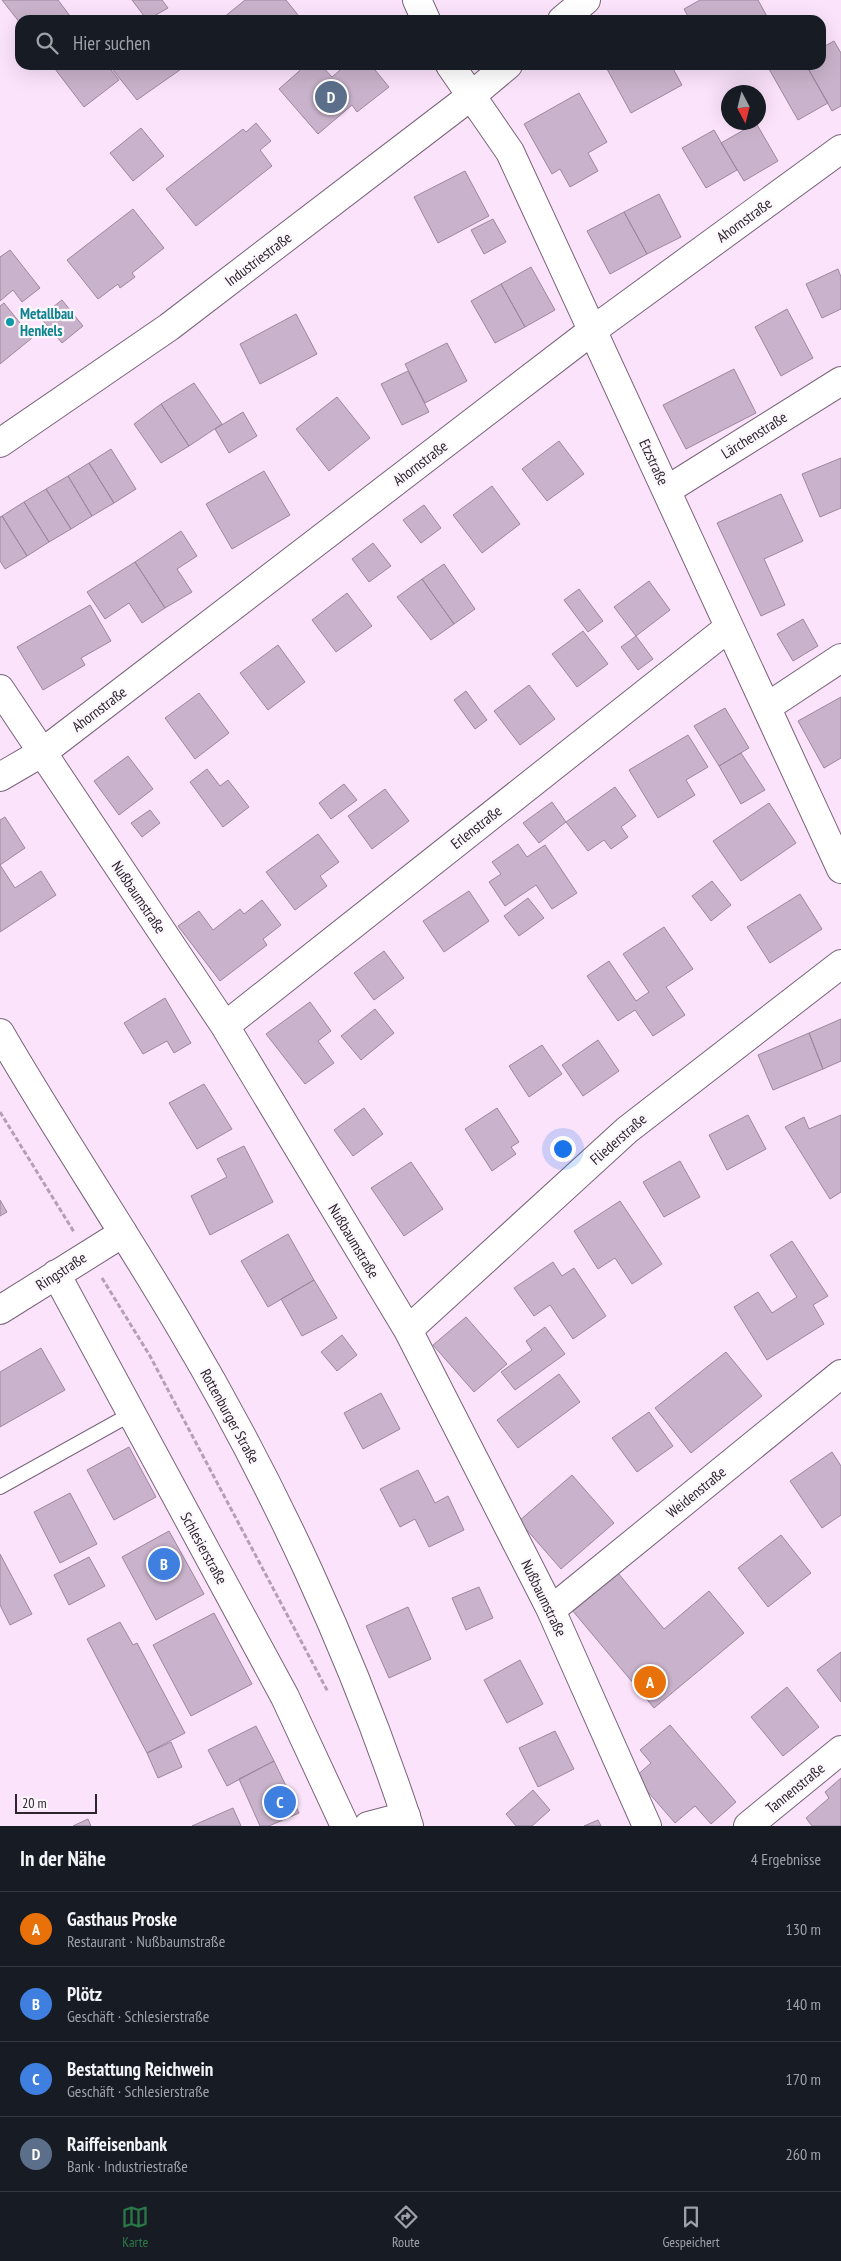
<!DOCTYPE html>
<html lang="de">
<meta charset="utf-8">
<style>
body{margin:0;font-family:"PT Sans Narrow",sans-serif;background:#20242c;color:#f1f3f6}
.compass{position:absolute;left:721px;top:85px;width:45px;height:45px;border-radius:50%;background:#171b24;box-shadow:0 5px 20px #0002;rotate:173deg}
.scale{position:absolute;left:15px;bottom:12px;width:82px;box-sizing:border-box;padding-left:5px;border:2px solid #2d242d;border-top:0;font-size:14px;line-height:18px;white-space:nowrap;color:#2d242d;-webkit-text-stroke:4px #fcf7fd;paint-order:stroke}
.you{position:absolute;left:562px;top:1148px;width:18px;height:18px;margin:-12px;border:4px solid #fff;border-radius:50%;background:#1a73e8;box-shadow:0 0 0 8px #1a73e833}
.badge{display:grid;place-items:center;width:32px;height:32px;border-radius:50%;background:#2b7847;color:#fff;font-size:16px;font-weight:700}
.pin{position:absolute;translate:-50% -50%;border:2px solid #fff;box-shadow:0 1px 5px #0006}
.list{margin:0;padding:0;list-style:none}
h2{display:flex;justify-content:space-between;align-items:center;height:65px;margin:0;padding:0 20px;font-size:21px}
h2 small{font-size:16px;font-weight:400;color:#9ea1a6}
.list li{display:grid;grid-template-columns:32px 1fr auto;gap:15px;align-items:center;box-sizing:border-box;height:75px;padding:0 20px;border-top:1px solid #363941}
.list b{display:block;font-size:19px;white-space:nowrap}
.list p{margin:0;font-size:16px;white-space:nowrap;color:#9ea1a6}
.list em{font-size:16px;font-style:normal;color:#9ea1a6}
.icon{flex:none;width:28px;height:28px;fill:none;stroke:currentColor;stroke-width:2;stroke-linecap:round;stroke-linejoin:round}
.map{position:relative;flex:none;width:841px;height:1826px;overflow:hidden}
.search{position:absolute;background:#171b24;box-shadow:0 5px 20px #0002;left:15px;right:15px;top:15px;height:55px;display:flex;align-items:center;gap:12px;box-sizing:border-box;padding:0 18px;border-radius:15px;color:#9ea1a6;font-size:19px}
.sheet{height:365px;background:#171b24}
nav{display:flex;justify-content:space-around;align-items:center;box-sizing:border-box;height:70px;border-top:1px solid #363941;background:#171b24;font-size:14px;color:#9ea1a6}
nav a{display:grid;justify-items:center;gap:2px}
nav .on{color:#2b7847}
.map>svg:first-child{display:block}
.building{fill:#c9b2cb;stroke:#9d879e}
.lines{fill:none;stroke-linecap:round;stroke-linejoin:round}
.service-casing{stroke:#79647a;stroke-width:16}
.minor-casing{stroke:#79647a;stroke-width:30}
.tertiary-casing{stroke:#79647a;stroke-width:30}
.path{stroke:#b3a0b4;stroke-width:3;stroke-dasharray:5 2.5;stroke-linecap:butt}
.service{stroke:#fff;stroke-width:14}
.minor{stroke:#fff;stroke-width:28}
.tertiary{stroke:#fff;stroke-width:28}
.culture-dot{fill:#0f9aa8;stroke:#fcf7fd;stroke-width:2}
.labels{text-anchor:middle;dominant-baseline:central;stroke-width:4.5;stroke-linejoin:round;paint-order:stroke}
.street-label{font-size:15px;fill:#2d242d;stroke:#fcf7fd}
.culture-label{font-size:15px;font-weight:bold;fill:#0d838f;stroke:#fcf7fd;text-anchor:start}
</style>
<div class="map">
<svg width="841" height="1826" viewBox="0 0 841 1826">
<rect width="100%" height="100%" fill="#fbe3fc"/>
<path class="building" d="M2,0H58L73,20H20V23Z
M132,0H162L168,8L147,20Z
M245,0H286L302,20H225L223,18Z
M700,0H758L769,20H690L684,9Z
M834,41L841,53V106L832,111L806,65H821V48Z
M52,65H107L119,80L84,107Z
M109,65H187L137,100Z
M306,65H321L332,77L346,65H371L389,87L357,112L352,105L318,134L279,89Z
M615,65H671L682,85L631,113L607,69Z
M776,65H806L828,103L798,120L769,69Z
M579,93L607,142L588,153L598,171L570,187L560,169L552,174L524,124Z
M256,123L271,141L260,150L272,166L196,226L166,189L243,129L246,132Z
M756,123L778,161L744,181L721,143Z
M141,128L164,156L133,181L110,153Z
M714,130L737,170L706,188L682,148Z
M465,171L489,216L438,243L414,197Z
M659,194L681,237L647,254L624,212Z
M133,209L164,248L132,273L135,277L120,288L118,284L98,299L67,260Z
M624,212L647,254L610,274L587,231Z
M493,219L506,242L484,254L471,230Z
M10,250L40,288L22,302L13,290L0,301V257Z
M531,267L555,310L525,327L501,284Z
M838,269L841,277V309L822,318L806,284Z
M501,284L525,327L495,343L471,301Z
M62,300L83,326L62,343L40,317Z
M4,303L32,338L0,364V306Z
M787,309L813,358L781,376L755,327Z
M296,314L317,354L260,384L240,344Z
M447,343L467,381L425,403L405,364Z
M734,369L756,413L686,449L663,405Z
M408,371L429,412L402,425L381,384Z
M194,383L222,424L189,446L161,404Z
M337,397L370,438L329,471L296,429Z
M161,404L189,446L161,463L134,424Z
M243,412L257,436L229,453L215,429Z
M559,441L584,474L547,501L522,469Z
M111,449L136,489L114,503L89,463Z
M841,458V508L820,517L802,474Z
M89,463L114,503L92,516L68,476Z
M264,471L290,515L232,549L206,504Z
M68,476L92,516L71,529L46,489Z
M492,486L520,524L482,553L453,515Z
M46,489L71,529L49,542L24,502Z
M781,494L803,541L764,559L785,605L761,616L717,523Z
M24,502L49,542L27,556L2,516Z
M424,505L441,528L421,543L403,520Z
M2,516L27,556L5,569L0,561V517Z
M181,531L197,556L177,569L192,592L165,608L135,562Z
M373,543L391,566L369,582L352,559Z
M135,562L165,608L142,623L129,603L105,619L87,592Z
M444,564L475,609L454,624L422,579Z
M422,579L454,624L431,640L397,597Z
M649,581L670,610L636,636L614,607Z
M579,589L603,621L588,632L564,600Z
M347,593L372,626L336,652L312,620Z
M90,605L111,641L81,658L85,665L43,690L17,647Z
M803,619L818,646L793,661L777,634Z
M583,631L608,664L577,687L552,654Z
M636,636L653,659L638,670L621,647Z
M278,645L305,682L268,710L240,673Z
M529,685L555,719L520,745L494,711Z
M466,691L487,720L475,729L454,700Z
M199,693L229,733L195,759L165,718Z
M841,697V758L824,768L798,721Z
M725,708L749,748L719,766L694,726Z
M688,735L708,767L686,780L695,795L658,818L629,770Z
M741,753L765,790L741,804L719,766Z
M128,756L153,789L119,815L94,781Z
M207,769L220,786L228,780L249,807L223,827L190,782Z
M344,784L357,800L331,819L319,803Z
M615,787L636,816L621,827L628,837L611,849L604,840L588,851L566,822Z
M385,789L409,821L372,849L348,816Z
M552,802L566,822L539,843L523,823Z
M769,803L796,843L741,881L713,841Z
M150,810L160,823L142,837L131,823Z
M5,817L25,848L0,865L15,888L41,871L56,895L0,932V820Z
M318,834L339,862L320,876L327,886L295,910L266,872Z
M518,844L527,857L545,845L577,893L552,909L536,885L505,906L489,882L501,874L492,862Z
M712,881L731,905L711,921L692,896Z
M469,891L489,921L444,952L423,921Z
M800,894L822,929L770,963L747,927Z
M528,898L544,918L519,936L504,916Z
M262,900L281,925L263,939L267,945L220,981L178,926L199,911L213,930L240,909L244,914Z
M664,927L693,969L666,987L685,1015L653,1036L635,1010L618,1021L587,976L609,961L636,1001L649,992L623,954Z
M384,951L404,978L374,1000L354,973Z
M165,998L191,1043L174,1053L167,1041L143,1054L124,1023Z
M310,1002L331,1031L318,1041L334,1063L305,1084L266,1034Z
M375,1009L394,1033L361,1060L341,1036Z
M841,1019V1061L823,1069L809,1033Z
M809,1033L823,1069L773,1090L758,1055Z
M598,1040L619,1071L583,1096L562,1065Z
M542,1045L562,1074L529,1097L509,1066Z
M204,1084L232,1129L197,1149L169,1103Z
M364,1108L383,1134L353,1156L334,1130Z
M497,1108L519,1142L511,1147L516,1154L492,1171L465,1129Z
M748,1115L766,1149L727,1170L709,1135Z
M841,1115V1192L830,1199L785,1127L804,1117L809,1129Z
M244,1146L273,1202L210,1235L191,1196L227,1177L217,1159Z
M680,1161L700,1197L664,1217L643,1182Z
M411,1162L443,1209L404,1236L371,1188Z
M0,1200L7,1212L0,1216Z
M620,1201L662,1264L632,1284L615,1258L598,1269L574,1231Z
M288,1234L314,1280L268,1307L241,1261Z
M792,1241L828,1296L813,1305L824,1324L767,1360L734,1307L758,1292L772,1313L797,1297L770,1255Z
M553,1262L562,1276L574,1268L606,1316L573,1339L550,1305L534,1316L514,1288Z
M314,1280L337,1318L302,1336L281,1299Z
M466,1317L507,1364L474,1392L433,1345Z
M545,1327L565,1354L515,1390L501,1372L532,1350L526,1341Z
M342,1335L357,1355L337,1371L321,1352Z
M41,1348L65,1390L0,1427V1372Z
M726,1352L762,1396L691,1453L655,1408Z
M559,1374L580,1402L518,1448L497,1420Z
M381,1393L400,1429L363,1449L344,1413Z
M649,1412L673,1446L637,1472L612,1438Z
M129,1447L156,1497L114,1520L87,1470Z
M832,1452L841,1466V1515L822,1528L790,1481Z
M418,1470L435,1503L448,1496L464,1530L429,1547L415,1519L400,1527L380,1489Z
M572,1475L614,1523L561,1569L519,1521Z
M70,1493L97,1544L60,1563L34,1512Z
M169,1531L204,1594L156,1620L122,1557Z
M781,1535L811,1573L768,1607L738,1568Z
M0,1554L32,1614L10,1625L0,1605Z
M89,1557L105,1586L69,1605L54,1575Z
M618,1573L664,1629L709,1591L744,1633L654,1708L572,1610Z
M479,1587L493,1618L466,1630L452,1598Z
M408,1607L431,1659L389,1678L366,1626Z
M214,1613L252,1684L191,1716L153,1645Z
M120,1622L133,1645L137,1643L185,1733L147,1753L87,1639Z
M841,1652V1702L817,1670Z
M520,1660L543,1704L507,1723L484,1680Z
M787,1687L819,1727L783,1756L751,1717Z
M670,1725L736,1802L711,1824L695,1806L675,1823L635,1777L651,1763L640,1750Z
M256,1726L274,1761L227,1786L208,1750Z
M555,1731L574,1769L538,1787L519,1748Z
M171,1742L182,1767L158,1778L147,1753Z
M274,1761L299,1813L269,1826H260L239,1779Z
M841,1778V1826H812L806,1818L829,1798L825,1792Z
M533,1790L550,1810L532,1826H516L506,1814Z
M233,1808L241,1826H192Z
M88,1819L91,1826H73Z
M598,1820L601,1826H584Z"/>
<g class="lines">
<defs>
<path id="service" d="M0,1487L131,1414"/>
<path id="minor" d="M417,0L426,20
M450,65L510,152L841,869
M667,490L841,381
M0,689L225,1026L408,1330L551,1610L647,1826
M767,707L841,658
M0,777L43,752L593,330L841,149
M225,1026L728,628
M56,1274L285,1697L345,1826
M0,1310L123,1233
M408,1330L627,1130L841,964
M551,1610L841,1374
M368,1826L406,1816
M748,1826L841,1750"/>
<path id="tertiary" d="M562,20L586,0
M0,443L169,327L471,96L508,65
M0,1033C58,1133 123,1229 181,1328C273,1483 353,1655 409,1826"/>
</defs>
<use href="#service" class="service-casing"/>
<use href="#minor" class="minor-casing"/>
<use href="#tertiary" class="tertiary-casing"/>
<path class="path" d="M0,1112L74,1232
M102,1278L150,1356L328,1692"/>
<use href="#service" class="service"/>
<use href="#minor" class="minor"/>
<use href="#tertiary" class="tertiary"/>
</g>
<circle class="culture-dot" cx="10" cy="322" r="5"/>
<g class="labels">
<g class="street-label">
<text transform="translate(744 220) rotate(-36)">Ahornstraße</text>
<text transform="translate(258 259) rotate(-37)">Industriestraße</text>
<text transform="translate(754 435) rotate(-32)">Lärchenstraße</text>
<text transform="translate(654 462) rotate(65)">Etzstraße</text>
<text transform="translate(420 463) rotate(-37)">Ahornstraße</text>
<text transform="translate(99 709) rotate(-37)">Ahornstraße</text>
<text transform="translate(476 827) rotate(-38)">Erlenstraße</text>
<text transform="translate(139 897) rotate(56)">Nußbaumstraße</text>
<text transform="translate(618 1139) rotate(-41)">Fliederstraße</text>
<text transform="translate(354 1241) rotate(59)">Nußbaumstraße</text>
<text transform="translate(61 1271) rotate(-33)">Ringstraße</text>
<text transform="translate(230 1416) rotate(61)">Rottenburger Straße</text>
<text transform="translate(696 1492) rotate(-39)">Weidenstraße</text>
<text transform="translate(204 1548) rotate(61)">Schlesierstraße</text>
<text transform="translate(544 1598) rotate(64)">Nußbaumstraße</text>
<text transform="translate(795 1788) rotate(-39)">Tannenstraße</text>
</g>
<g class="culture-label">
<text x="20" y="313">Metallbau<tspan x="20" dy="17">Henkels</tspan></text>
</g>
</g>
</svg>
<svg class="compass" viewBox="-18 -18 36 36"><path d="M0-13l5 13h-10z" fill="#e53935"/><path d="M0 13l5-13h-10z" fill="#9ea1a6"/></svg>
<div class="scale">20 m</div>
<div class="you"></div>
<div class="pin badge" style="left:650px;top:1682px;background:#e8710a">A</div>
<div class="pin badge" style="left:164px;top:1564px;background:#3f7fe0">B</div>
<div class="pin badge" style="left:280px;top:1802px;background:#3f7fe0">C</div>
<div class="pin badge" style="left:331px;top:97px;background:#5c6f8a">D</div>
<div class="search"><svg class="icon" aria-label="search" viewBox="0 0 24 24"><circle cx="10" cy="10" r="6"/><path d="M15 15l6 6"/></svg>Hier suchen</div>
</div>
<section class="sheet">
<h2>In der Nähe<small>4 Ergebnisse</small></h2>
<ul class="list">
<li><span class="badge" style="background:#e8710a">A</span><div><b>Gasthaus Proske</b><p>Restaurant · Nußbaumstraße</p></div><em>130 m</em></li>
<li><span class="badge" style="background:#3f7fe0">B</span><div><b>Plötz</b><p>Geschäft · Schlesierstraße</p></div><em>140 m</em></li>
<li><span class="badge" style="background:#3f7fe0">C</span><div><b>Bestattung Reichwein</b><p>Geschäft · Schlesierstraße</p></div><em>170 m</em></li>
<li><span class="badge" style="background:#5c6f8a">D</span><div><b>Raiffeisenbank</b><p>Bank · Industriestraße</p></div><em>260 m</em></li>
</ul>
</section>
<nav>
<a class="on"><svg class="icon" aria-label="map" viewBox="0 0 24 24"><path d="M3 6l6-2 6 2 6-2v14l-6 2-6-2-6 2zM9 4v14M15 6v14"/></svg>Karte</a>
<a><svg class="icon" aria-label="directions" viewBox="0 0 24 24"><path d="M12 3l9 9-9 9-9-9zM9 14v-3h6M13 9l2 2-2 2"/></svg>Route</a>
<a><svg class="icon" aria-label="saved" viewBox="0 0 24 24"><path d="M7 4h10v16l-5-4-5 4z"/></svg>Gespeichert</a>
</nav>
